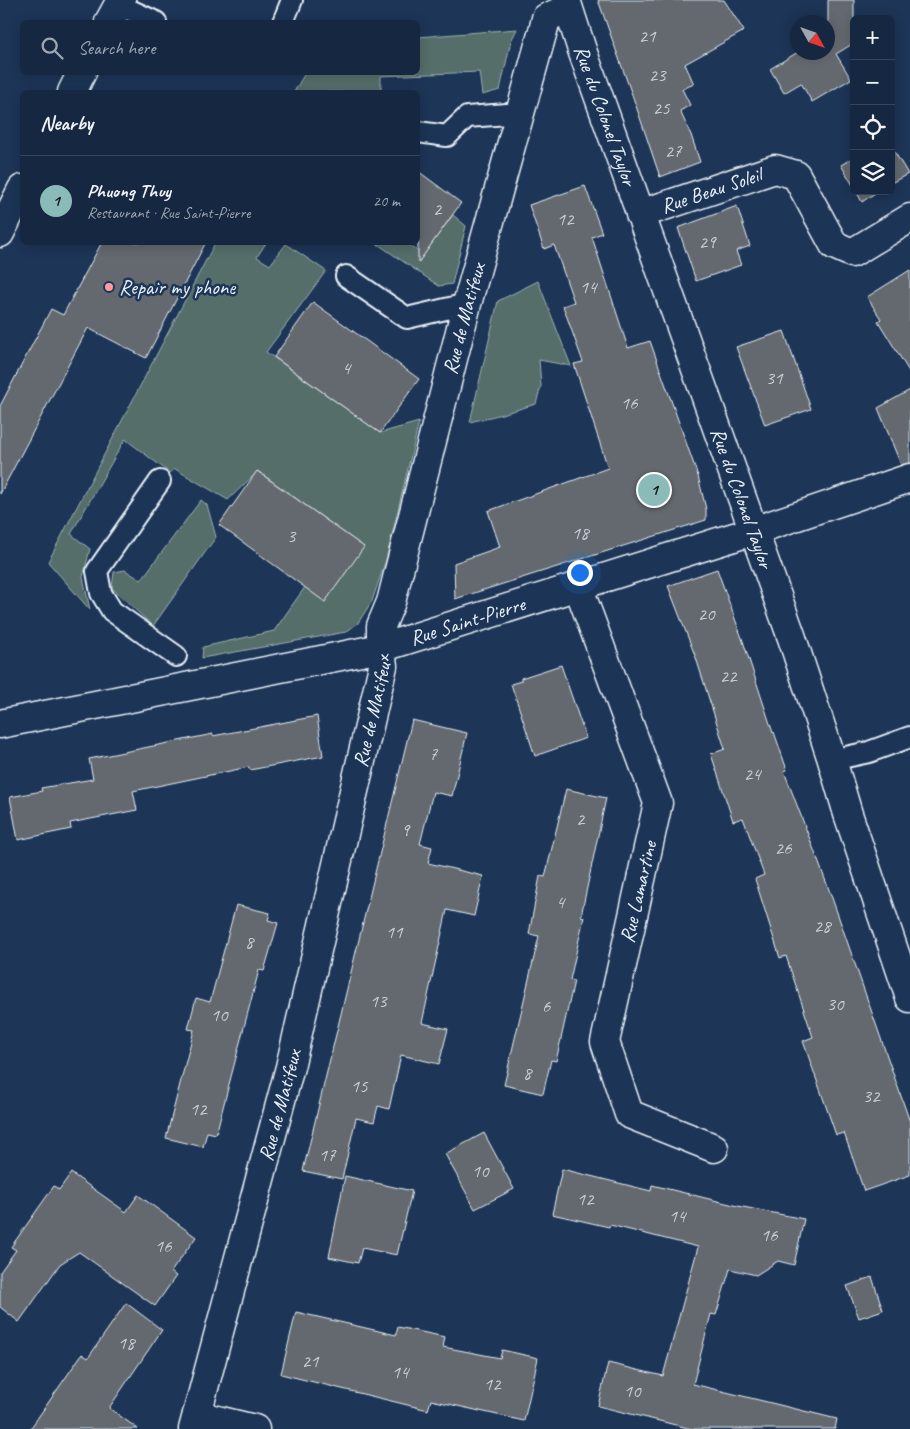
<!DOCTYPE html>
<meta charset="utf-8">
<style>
body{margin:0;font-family:Caveat,sans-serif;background:#1f3048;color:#f1f3f6}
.controls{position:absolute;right:15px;top:15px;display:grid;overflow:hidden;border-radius:8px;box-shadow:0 2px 12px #0003}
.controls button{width:45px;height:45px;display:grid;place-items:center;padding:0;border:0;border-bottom:1px solid #35445a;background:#162841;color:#f1f3f6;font:25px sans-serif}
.compass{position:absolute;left:790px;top:15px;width:45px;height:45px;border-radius:50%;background:#162841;box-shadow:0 2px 12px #0003;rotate:130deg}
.you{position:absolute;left:579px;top:572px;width:18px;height:18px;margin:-12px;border:4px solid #fff;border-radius:50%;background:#1a73e8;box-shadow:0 0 0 8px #1a73e833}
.badge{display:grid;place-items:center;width:32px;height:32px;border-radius:50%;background:#8bbbb9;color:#111;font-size:16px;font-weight:700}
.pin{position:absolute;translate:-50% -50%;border:2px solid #fff;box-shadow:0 1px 5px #0006}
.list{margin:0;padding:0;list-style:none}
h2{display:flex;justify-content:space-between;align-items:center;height:65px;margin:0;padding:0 20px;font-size:21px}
h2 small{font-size:16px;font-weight:400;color:#9ea6b1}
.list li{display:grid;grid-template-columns:32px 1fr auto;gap:15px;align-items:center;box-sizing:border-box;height:90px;padding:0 20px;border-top:1px solid #35445a}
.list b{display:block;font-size:19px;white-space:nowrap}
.list p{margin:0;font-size:16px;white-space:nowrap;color:#9ea6b1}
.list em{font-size:16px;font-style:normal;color:#9ea6b1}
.icon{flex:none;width:28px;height:28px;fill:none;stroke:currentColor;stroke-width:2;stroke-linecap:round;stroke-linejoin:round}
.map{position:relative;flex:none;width:910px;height:1429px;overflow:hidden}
.search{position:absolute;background:#162841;box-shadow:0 2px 12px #0003;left:20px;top:20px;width:400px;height:55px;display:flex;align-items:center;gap:12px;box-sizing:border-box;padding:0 18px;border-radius:8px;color:#9ea6b1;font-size:19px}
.panel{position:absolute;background:#162841;box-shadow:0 2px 12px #0003;left:20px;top:90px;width:400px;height:155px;border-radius:8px}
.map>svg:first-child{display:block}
.green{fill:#546e6b;stroke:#9eb0b2}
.building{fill:#63696e;stroke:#e8f1f8}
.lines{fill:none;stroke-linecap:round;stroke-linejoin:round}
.service-casing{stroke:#e8f1f8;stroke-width:24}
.minor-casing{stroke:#e8f1f8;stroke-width:31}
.secondary-casing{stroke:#e8f1f8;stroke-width:31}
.service{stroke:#1d3557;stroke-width:20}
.minor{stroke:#1d3557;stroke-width:28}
.secondary{stroke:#1d3557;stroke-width:28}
.poi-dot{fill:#ff9aa2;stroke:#1d3557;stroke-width:2}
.labels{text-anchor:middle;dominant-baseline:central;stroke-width:5;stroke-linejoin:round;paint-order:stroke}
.number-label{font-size:19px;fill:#c7cfd6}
.street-label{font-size:21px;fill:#e8f1f8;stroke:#1d3557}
.poi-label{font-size:21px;fill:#e8f1f8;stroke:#1d3557;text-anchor:start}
</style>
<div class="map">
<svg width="910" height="1429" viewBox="0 0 910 1429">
<rect width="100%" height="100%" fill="#1d3557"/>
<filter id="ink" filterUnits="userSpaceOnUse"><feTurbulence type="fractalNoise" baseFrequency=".02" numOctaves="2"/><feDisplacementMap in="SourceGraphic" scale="10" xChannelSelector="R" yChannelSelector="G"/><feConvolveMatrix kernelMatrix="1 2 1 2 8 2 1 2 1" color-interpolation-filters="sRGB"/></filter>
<g filter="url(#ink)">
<path class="green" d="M517,29L511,41L500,90L482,95L479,72L381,76V92H294L305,73L418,72V37Z
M453,215L466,226L452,284L439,286L376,243H406L423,255Z
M215,243H266L257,257L270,265L286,244L326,271L266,352L380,433L419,422L386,560L372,601L358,623L346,632L202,658L203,647L274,631L305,587L364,547L258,471L228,500L175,469L170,473L125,439L71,534L90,549L83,577L90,610L48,562Z
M538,281L571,366L539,360L541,386L536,404L502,414L470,422L498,301Z
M201,500L207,505L216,537L153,626L112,588L114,572L125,570L141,580Z"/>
<path class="building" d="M598,0H724L744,31L685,64L694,84L682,89L690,105L680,111L691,135L700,162L660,177L635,103Z
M828,0H854V43L836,54L851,79L812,102L801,83L784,93L770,69L798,52H828Z
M891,146L908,174L891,183Z
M854,157V187L841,165Z
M418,171L461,203L418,263Z
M585,186L602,233L592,237L628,348L650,341L698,476L706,509V520L455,599L454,563L500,547L488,511L608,468L574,364L583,362L563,306L574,302L554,245L544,249L529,205Z
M856,191H878L862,202Z
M737,206L750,246L736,251L741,265L696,281L678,228Z
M102,242H206L146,358L88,328L0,494V406L51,309L63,315Z
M910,270V373L878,321L881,319L867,297Z
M313,302L419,379L380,433L274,357Z
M784,331L811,409L765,425L736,347Z
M910,390V463L901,465L878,408Z
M257,471L364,547L325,602L219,525Z
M717,569L743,641L773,733L774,732L787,770L784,771L831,895L910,1122V1175L864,1191L844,1133L836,1135L803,1041L813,1037L786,956L780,958L755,879L764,875L743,818L733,821L711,754L725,749L696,658L668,586Z
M561,665L586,738L535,756L511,684L521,681V678Z
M317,716L323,756L250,770L249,767L133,791L137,810L70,823L71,829L18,840L10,797L42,791L41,788L93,779L89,759L213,734V736Z
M412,720L467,733L452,796L433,792L420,844L432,847L428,863L483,876L474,916L447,910L422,1023L448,1029L439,1064L401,1055L389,1109L378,1106L374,1122L356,1118L342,1179L303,1171Z
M566,789L606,798L581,916L584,917L570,980L574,981L556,1061L551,1060L543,1094L504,1085L539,936L529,934L540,876L545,877Z
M236,905L270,913L268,920L278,923L264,971L259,970L216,1134L207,1132L203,1147L166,1138L194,1030L188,1029L196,998L210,1002Z
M484,1133L514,1189L475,1209L445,1154Z
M562,1169L651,1191L652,1185L738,1206L804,1219L794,1265L778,1261L756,1275L730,1269L716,1315L711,1314L693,1384L837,1419L835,1429H692L598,1406L608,1363L663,1376L698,1247L610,1225L609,1227L552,1214Z
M71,1173L126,1212L138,1195L196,1237L171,1272L176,1276L155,1306L79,1252L60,1264L19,1322L0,1307V1272L16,1250L11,1247L54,1186L59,1190Z
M345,1176L412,1191L397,1255L362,1248L358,1263L329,1257Z
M872,1277L883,1310L859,1318L847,1286Z
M126,1303L162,1330L109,1408L138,1429H30L82,1354L88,1358Z
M296,1312L396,1335L398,1327L445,1337L443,1347L500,1358L502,1350L538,1358L524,1421L431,1400L428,1410L281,1374Z"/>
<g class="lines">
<defs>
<path id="service" d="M119,5L156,22
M283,22L292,0
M418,132L447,136L467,117L521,113
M346,276L407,318L467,304
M160,481L97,571L101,593L112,611L176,656
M832,760L869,752L910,737"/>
<g id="minor">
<path id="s1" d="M640,214L775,169L796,175L834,245L852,253L910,218"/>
<path d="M578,586L658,803L605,1042L629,1114L714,1148"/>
<path id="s2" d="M0,724L381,648L753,531L910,478"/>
<path d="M197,1415L255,1429"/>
<path id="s3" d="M193,1429L290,1067L383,666L381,648V626L391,602L467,304L544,27L546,18L568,8"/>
</g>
<g id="secondary">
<path id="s4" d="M566,0L582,50L792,638L832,760L848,814L910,998"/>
<path d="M109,22L121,0"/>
<path d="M72,92L82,72"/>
<path d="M0,233L22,189"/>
</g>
</defs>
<use href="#service" class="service-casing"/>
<use href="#minor" class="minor-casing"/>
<use href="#secondary" class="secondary-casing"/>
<use href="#service" class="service"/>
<use href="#minor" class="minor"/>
<use href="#secondary" class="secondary"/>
</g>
</g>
<circle class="poi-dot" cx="109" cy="287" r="5"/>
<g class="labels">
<g class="number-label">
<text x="647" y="36">21</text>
<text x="657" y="75">23</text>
<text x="661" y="108">25</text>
<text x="673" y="151">27</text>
<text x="437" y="209">2</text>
<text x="565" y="219">12</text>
<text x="707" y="242">29</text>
<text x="588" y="287">14</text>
<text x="346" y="368">4</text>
<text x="774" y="378">31</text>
<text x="629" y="403">16</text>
<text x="580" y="533">18</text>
<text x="291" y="536">3</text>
<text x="706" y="614">20</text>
<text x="728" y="676">22</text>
<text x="433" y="754">7</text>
<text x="752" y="774">24</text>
<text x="580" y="819">2</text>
<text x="405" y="830">9</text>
<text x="783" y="848">26</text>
<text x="560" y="902">4</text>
<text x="822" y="926">28</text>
<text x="394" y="932">11</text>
<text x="249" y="942">8</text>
<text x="378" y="1001">13</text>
<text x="835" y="1004">30</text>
<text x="546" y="1006">6</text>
<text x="219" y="1015">10</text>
<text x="527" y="1073">8</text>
<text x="359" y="1086">15</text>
<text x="871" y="1096">32</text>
<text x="198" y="1109">12</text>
<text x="327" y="1155">17</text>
<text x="480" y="1171">10</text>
<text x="585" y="1199">12</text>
<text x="677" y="1216">14</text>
<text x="769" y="1235">16</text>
<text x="163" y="1246">16</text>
<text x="126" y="1343">18</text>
<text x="310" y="1361">21</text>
<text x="400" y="1372">14</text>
<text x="492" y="1384">12</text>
<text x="632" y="1391">10</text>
</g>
<g class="street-label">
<text stroke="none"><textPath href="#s4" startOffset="122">Rue du Colonel Taylor</textPath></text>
<text stroke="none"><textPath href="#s1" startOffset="75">Rue Beau Soleil</textPath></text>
<text stroke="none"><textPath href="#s3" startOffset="1145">Rue de Matifeux</textPath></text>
<text stroke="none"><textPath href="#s4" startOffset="528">Rue du Colonel Taylor</textPath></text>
<text stroke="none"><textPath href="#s2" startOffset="479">Rue Saint-Pierre</textPath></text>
<text stroke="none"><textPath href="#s3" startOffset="740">Rue de Matifeux</textPath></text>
<text transform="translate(638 892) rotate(-77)">Rue Lamartine</text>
<text stroke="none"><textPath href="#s3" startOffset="335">Rue de Matifeux</textPath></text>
</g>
<g class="poi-label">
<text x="119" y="287">Repair my phone</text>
</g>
</g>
</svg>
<div class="controls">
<button>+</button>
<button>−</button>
<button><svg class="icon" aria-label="locate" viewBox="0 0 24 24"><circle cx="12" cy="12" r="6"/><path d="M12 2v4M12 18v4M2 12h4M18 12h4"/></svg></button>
<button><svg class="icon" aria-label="layers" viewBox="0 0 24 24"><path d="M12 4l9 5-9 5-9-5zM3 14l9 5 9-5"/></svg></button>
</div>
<svg class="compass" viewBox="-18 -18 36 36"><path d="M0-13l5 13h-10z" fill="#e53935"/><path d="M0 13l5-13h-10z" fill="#9ea6b1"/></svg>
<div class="you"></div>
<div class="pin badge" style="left:654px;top:490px">1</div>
<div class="search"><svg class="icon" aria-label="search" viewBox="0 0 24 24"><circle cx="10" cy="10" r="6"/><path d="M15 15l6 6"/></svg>Search here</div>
<section class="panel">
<h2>Nearby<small></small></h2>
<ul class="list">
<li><span class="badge">1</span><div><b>Phuong Thuy</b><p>Restaurant · Rue Saint-Pierre</p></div><em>20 m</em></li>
</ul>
</section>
</div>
